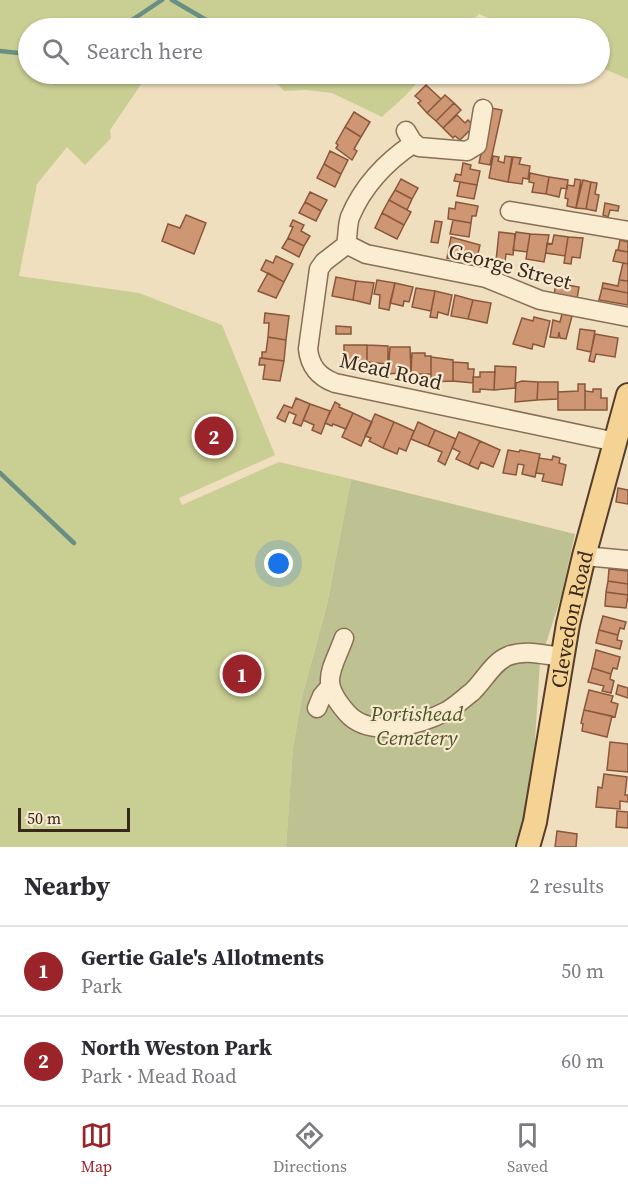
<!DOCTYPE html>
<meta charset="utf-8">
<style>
body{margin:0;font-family:"Source Serif 4",serif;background:#f7f7f7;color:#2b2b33}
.scale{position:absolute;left:18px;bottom:15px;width:112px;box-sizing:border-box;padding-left:6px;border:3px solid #38281c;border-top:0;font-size:16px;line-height:21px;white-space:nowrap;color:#38281c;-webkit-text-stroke:4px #f7e9cf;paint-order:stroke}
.you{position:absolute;left:279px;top:564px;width:21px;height:21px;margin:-15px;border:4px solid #fff;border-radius:50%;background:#1a73e8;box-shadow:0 0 0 9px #1a73e833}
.badge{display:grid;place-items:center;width:39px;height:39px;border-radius:50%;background:#9a242a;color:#fff;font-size:20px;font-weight:700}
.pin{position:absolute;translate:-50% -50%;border:3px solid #fff;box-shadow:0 2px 6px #0006}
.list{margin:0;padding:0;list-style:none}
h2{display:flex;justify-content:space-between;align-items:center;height:78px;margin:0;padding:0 24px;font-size:26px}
h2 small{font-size:20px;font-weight:400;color:#7c7c81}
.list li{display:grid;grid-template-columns:39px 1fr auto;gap:18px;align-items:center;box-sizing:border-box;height:90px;padding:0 24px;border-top:2px solid #e1e1e2}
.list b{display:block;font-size:22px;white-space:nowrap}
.list p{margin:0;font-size:20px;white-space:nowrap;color:#7c7c81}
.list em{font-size:20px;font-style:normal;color:#7c7c81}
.icon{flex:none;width:33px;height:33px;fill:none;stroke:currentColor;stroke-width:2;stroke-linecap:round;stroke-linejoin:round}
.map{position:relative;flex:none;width:628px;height:847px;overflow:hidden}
.search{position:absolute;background:#fff;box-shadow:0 2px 4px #0004;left:18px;right:18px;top:18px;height:66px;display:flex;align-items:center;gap:15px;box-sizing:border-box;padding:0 21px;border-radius:33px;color:#7c7c81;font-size:22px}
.sheet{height:258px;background:#fff}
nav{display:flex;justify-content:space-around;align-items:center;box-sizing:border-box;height:84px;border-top:2px solid #e1e1e2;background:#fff;font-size:16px;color:#7c7c81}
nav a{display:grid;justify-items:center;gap:3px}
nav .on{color:#9a242a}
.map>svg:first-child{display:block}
.green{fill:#c9ce93}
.cemetery{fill:#bec292}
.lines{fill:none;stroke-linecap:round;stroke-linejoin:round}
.stream{stroke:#698f84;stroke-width:4.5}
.building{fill:#cf9673;stroke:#89573b;stroke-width:1.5}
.minor-casing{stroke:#896f57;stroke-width:21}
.major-casing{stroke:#563e2b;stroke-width:26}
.minor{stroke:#faedd2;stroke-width:18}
.major{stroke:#f5d394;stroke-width:22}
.labels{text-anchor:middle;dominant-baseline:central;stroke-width:4.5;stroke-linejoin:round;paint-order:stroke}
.street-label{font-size:21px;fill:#38281c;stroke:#f7e9cf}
.park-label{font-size:21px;font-style:italic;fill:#4a5521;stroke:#f7e9cf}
</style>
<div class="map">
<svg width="628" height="847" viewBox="0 0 628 847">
<rect width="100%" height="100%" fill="#f0dfbf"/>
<path class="green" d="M0,0H628V79L600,67V28H511L479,14L466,28H28V74H148L110,130L111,138L85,165L67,147L37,184L19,276L139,293L222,325L275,455L179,498L182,505L279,462L351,479L327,603L302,697L293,747L286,847H0Z
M264,74H425L406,95L382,117L332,93L306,90L284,91L272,78Z"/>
<path class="cemetery" d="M351,479L575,534L561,597L540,662L531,803L518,847H286L293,747L302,697L327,604Z"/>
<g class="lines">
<path class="stream" d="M172,0L220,28
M120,28L162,0
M0,51L28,54
M295,74H296
M0,473L74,543"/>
</g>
<path class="building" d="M426,85L441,99L427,113L418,103L421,101L415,96Z
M445,95L454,103L436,121L427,113Z
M454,103L461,110L443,128L436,121Z
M491,108L502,110L490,165L479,163Z
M354,112L370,122L361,137L345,127Z
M457,115L465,123L468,120L474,126L460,140L455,136L453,138L443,128Z
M345,127L361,137L354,149L357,151L352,160L336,148L338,145L336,143Z
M330,151L348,160L341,174L324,164Z
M493,156L499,157L498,161L504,163L505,156L512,157L508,182L489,178Z
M513,157L521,158L519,164L530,166L528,179L523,178L522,184L508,182Z
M463,163L471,165L470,169L480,171L477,185L454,181L456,174L461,175Z
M324,164L341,174L335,187L317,178Z
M530,173L549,177L546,194L532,192L534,183L529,182Z
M549,177L568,180L567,189L561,188L559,197L546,194Z
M401,179L418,188L412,199L395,190Z
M575,179L581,180L576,208L567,206L568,199L565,198L567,185L574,186Z
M583,180L591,182L586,209L576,208Z
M460,182L477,185L474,199L457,196Z
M591,182L597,183L595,194L599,195L596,211L586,209Z
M395,190L412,199L407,210L389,200Z
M310,192L327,200L321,211L305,202Z
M389,200L411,212L404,225L382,213Z
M305,202L321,211L316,221L299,213Z
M456,202L478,206L476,216H472L471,223L448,219L449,208L455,209Z
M605,203L619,206L618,211L610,210L608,217L603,215Z
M382,213L404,225L397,239L375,228Z
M186,215L206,223L194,254L162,241L168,224L180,228Z
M293,220L304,225L301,231L310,236L304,246L288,238L293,227L290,226Z
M453,220L471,223L469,237L450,234Z
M435,221L442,222L438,243L431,242Z
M499,232L515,234L513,255L506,254L505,262L496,261Z
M516,232L530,234L527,252L513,250Z
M530,234L549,235L544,262L526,259Z
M554,235L568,237L565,256L546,253L547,243L552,244Z
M451,237L480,245L477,258L467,257V261L447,258Z
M568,237L583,238L580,258L572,257L571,264L564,263Z
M288,238L304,246L299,257L282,248Z
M620,240L628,242V252L618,250Z
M616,250L628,252V264L613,261Z
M276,256L293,264L284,282L261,270L266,260L273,263Z
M623,263L628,264V281L619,280Z
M268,273L284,282L276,298L258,291Z
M336,277L356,281L353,300L332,296Z
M377,280L395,283L389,310L379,308L380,295L374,294Z
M619,280L628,281V293L602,288L603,283L618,286Z
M356,281L374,283L370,304L353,300Z
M395,283L413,287L409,302L404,301L403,306L390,303Z
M556,283L579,287L577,299L554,295Z
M416,288L435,291L431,311L412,307Z
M602,288L628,293V305L599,300Z
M435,291L452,295L448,315L438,312L437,318L430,317Z
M455,295L473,300L468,319L451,316Z
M473,300L491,303L487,323L468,319Z
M265,313L289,316L286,340L268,337L269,323H264Z
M562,314L572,316L566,339L560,338L559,332L558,338L550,337L553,320L560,322Z
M534,317L550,321L544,347L533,344L532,349L513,344L522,318L533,321Z
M336,326L351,327V334H336Z
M580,329L595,331L591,352L577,349Z
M595,334L618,338L615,357L596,354L594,362L589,361Z
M268,337L286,340L284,361L262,358V352H266Z
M344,345H367V362L344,364Z
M367,345L388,346V364L367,362Z
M390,347H410L411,372L388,374Z
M412,353H425V356H431V374H411Z
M431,357L453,360V381L431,382Z
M260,358L284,361L280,381L263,379L265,365H259Z
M453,362L468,363V369H474L473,383L453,381Z
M495,366L516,367L515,388L494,390Z
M480,372H495L494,390L480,389V392H473V377H480Z
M522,381L538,382L537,400L515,402L516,383Z
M538,382H558V399L537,400Z
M578,384H585V410H558V392L578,391Z
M593,389H601V398H607V410H585V391L593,392Z
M296,398L310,404L301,426L293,423L296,415L289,412L285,422L277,418L284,405L292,408Z
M335,402L340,405L339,407L353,413L346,429L333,424L332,426L325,423Z
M310,404L330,411L321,434L312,430L314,425L303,420Z
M353,413L372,422L361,446L342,437Z
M375,414L394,422L383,448L369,441L371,438L365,436Z
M394,422L414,431L406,451L399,448L397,454L383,448Z
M418,422L435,430L428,446L411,439Z
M435,430L456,439L445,465L438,461L442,452L428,446Z
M459,432L480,441L469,465L456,459L460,452L452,448Z
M480,441L500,450L493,467L481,462L478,469L469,465Z
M508,450L519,452L520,450L540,454L535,477L522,474L524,465L518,464L516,475L503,473Z
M553,456L560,458L559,463L566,465L562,485L542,481L544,474L536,473L539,458L552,460Z
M618,488L628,490V504L616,502Z
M609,569L628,571V584L608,581Z
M608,581L628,584V595L606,592Z
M606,592L628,595L626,608L605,606Z
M603,616L626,622L624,629L620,628L618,635L599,630Z
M599,630L618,635L617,640L622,641L620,649L596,643Z
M596,650L620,657L617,669L613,668L611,674L592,668Z
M592,668L611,674L610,679L614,681L611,693L602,691L604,686L588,682Z
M618,685L628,688V698L616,694Z
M589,690L613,696L611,702L618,704L615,717L584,710Z
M584,710L612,716L607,737L582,731L583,724L581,723Z
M610,742L628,744V772L607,770Z
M604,774L627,777L625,795H628V802L620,801V809L596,807L598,787L602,788Z
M617,811L628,812V828L616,827Z
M557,831L577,834L576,847H555Z"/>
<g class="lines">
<defs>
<path id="minor" d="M406,131L412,141L419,147L467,151L477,145L483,109
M414,143C387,161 363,186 350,217C347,226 348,236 346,245L324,262L319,269L308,349C310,367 319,377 335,383L616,442
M510,211L628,231
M346,244L366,254L486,278L540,300L628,317
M584,556L628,560
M344,638C331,673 319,681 347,713C370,739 420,725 447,711C456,706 464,698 472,692C484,681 493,662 508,656C525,649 544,655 562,657
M317,708L322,696L329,688"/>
<g id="major">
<path id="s1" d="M528,847L535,822L568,624L584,556L628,395"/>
</g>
</defs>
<use href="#minor" class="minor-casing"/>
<use href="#major" class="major-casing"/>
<use href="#minor" class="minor"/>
<use href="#major" class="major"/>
</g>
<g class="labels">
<g class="street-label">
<text transform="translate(510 266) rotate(15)">George Street</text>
<text transform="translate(391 371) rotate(13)">Mead Road</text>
<text stroke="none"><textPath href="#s1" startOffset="232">Clevedon Road</textPath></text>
</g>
<g class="park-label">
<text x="417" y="713">Portishead<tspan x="417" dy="24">Cemetery</tspan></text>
</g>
</g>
</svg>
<div class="scale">50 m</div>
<div class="you"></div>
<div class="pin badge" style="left:242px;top:674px">1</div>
<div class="pin badge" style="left:214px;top:436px">2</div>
<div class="search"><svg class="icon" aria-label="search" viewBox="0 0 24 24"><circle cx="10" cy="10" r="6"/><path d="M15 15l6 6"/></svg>Search here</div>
</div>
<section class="sheet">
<h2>Nearby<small>2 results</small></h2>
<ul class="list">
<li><span class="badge">1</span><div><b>Gertie Gale's Allotments</b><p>Park</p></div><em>50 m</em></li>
<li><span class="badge">2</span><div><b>North Weston Park</b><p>Park · Mead Road</p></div><em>60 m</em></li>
</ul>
</section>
<nav>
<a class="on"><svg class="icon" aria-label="map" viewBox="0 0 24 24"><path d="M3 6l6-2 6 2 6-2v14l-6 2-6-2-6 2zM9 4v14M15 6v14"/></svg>Map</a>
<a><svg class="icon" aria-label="directions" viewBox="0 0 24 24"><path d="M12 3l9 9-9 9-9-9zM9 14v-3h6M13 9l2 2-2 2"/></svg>Directions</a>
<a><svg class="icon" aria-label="saved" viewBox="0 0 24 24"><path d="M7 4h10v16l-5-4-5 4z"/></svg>Saved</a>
</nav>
